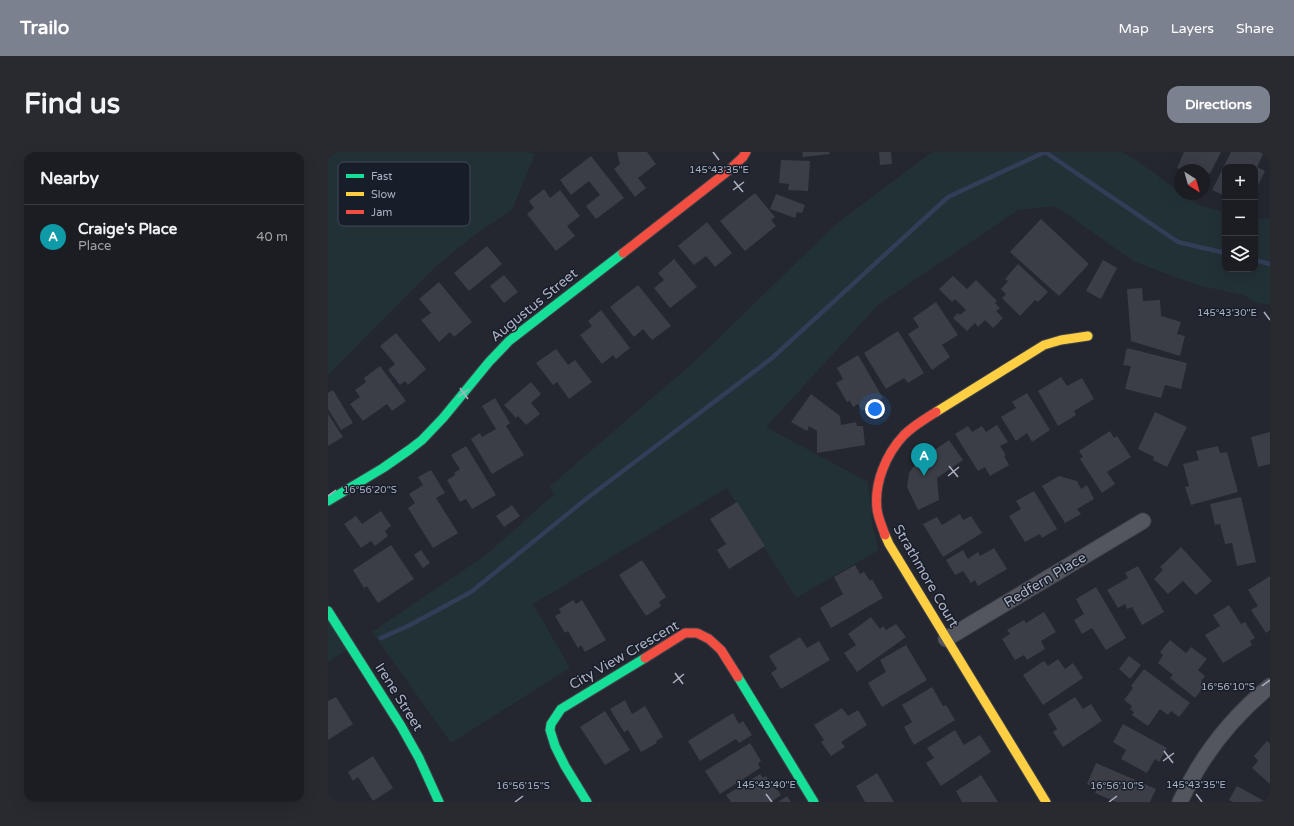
<!DOCTYPE html>
<meta charset="utf-8">
<style>
body{margin:0;font-family:"Varela Round",sans-serif;background:#282a30;color:#f1f3f6}
.controls{position:absolute;right:12px;top:12px;display:grid;overflow:hidden;border-radius:8px;box-shadow:0 4px 16px #0002}
.controls button{width:36px;height:36px;display:grid;place-items:center;padding:0;border:0;border-bottom:1px solid #393b41;background:#1b1d23;color:#f1f3f6;font:20px sans-serif}
.compass{position:absolute;left:846px;top:12px;width:36px;height:36px;border-radius:50%;background:#1b1d23;box-shadow:0 4px 16px #0002;rotate:143deg}
.you{position:absolute;left:547px;top:257px;width:14px;height:14px;margin:-10px;border:3px solid #fff;border-radius:50%;background:#1a73e8;box-shadow:0 0 0 6px #1a73e833}
.badge{display:grid;place-items:center;width:26px;height:26px;border-radius:50%;background:#7c818f;color:#fff;font-size:13px;font-weight:700}
.pin{position:absolute;translate:-50% -33px;filter:drop-shadow(0 1px 2px #0008)}
.pin::after{content:'';position:absolute;top:21px;width:14px;height:12px;background:inherit;clip-path:polygon(0 0,100% 0,50% 100%)}
.list{margin:0;padding:0;list-style:none}
h2{display:flex;justify-content:space-between;align-items:center;height:52px;margin:0;padding:0 16px;font-size:17px}
h2 small{font-size:13px;font-weight:400;color:#a0a2a6}
.list li{display:grid;grid-template-columns:26px 1fr auto;gap:12px;align-items:center;box-sizing:border-box;height:64px;padding:0 16px;border-top:1px solid #393b41}
.list b{display:block;font-size:15px;white-space:nowrap}
.list p{margin:0;font-size:13px;white-space:nowrap;color:#a0a2a6}
.list em{font-size:13px;font-style:normal;color:#a0a2a6}
.icon{flex:none;width:22px;height:22px;fill:none;stroke:currentColor;stroke-width:2;stroke-linecap:round;stroke-linejoin:round}
.map{position:relative;flex:none;width:942px;height:650px;overflow:hidden;border-radius:12px}
header{display:flex;align-items:center;gap:24px;box-sizing:border-box;height:56px;padding:0 20px;background:#7c818f;color:#fff}
header strong{font-size:19px}
nav{display:flex;gap:22px;margin-inline-start:auto;font-size:14px}
.intro{display:flex;align-items:center;justify-content:space-between;box-sizing:border-box;height:96px;padding:0 24px}
h1{margin:0;font-size:28px}
.button{padding:10px 18px;border-radius:12px;background:#7c818f;color:#fff;font-size:14px;font-weight:700}
main{display:flex;gap:24px;padding:0 24px}
aside{flex:1;background:#1b1d23;border-radius:12px;box-shadow:0 4px 16px #0002}
.map>svg:first-child{display:block}
.green{fill:#223136}
.lines{fill:none;stroke-linecap:round;stroke-linejoin:round}
.stream{stroke:#323d58;stroke-width:4.5}
.building{fill:#3b3e47}
.street-casing{stroke:#404249;stroke-width:17}
.fast-casing{stroke:#404249;stroke-width:11}
.slow-casing{stroke:#404249;stroke-width:11}
.jam-casing{stroke:#404249;stroke-width:11}
.street{stroke:#53565e;stroke-width:15}
.fast{stroke:#16e098;stroke-width:9}
.slow{stroke:#ffcf43;stroke-width:9}
.jam{stroke:#f24e42;stroke-width:9}
.ticks{fill:none;stroke:#acb2c3;stroke-width:1.5}
.labels{text-anchor:middle;dominant-baseline:central;stroke-width:3;stroke-linejoin:round;paint-order:stroke}
.street-label{font-size:14px;fill:#acb2c3;stroke:#181d2a}
.key{fill:#181d2a;stroke:#444a58;stroke-width:1}
.key-label{font-size:11px;fill:#acb2c3}
.ticks-label{font-size:10px;text-anchor:middle;fill:#acb2c3;stroke:#181d2a;stroke-width:3;stroke-linejoin:round;paint-order:stroke}
</style>
<header>
<strong>Trailo</strong>
<nav><a>Map</a><a>Layers</a><a>Share</a></nav>
</header>
<div class="intro"><h1>Find us</h1><a class="button">Directions</a></div>
<main>
<aside>
<h2>Nearby<small></small></h2>
<ul class="list">
<li><span class="badge" style="background:#0f9aa8">A</span><div><b>Craige's Place</b><p>Place</p></div><em>40 m</em></li>
</ul>
</aside>
<div class="map">
<svg width="942" height="650" viewBox="0 0 942 650">
<rect width="100%" height="100%" fill="#24272f"/>
<path class="green" d="M2,0H199L207,2L184,58L148,82L108,114L0,223V2Z
M604,0H794C813,9 834,28 852,40V42H855L871,53L897,60V117H927V67L942,66V153L926,150L916,143L872,134L807,110L727,54L690,58L550,153L438,275L540,330L545,377L551,398L468,446L399,336L205,452L242,516L123,591L44,480L158,403L226,342L221,335L366,210L507,73Z
M0,462L23,495L0,510Z"/>
<g class="lines">
<path class="stream" d="M927,108L942,112
M53,486L82,473L143,440L258,347L444,206L620,45L717,0L850,90L897,101"/>
</g>
<path class="building" d="M289,0H319L328,12L310,26L318,36L307,45L286,17L292,12Z
M474,0H501L502,2L475,5Z
M551,0H563L564,12L552,13Z
M856,0H893L882,22L878,20L876,24V18H854L849,16Z
M903,0H932L935,2L929,15L937,19L927,40V15H897V44L884,38Z
M263,4L296,46L268,67L258,54L272,43L261,29L243,43L232,28Z
M453,8L482,9L480,39L460,38L461,32L451,31Z
M216,37L222,46L232,38L252,64L239,74L247,84L228,99L199,62L206,56L201,49Z
M427,41L447,65L443,68L448,74L417,99L392,69Z
M448,42L477,53L474,61L469,60L467,66L442,57Z
M713,67L761,112L731,144L682,100Z
M379,70L404,101L387,115L378,104L366,113L350,94Z
M159,94L174,112L141,139L126,121Z
M346,107L369,135L342,156L326,136L336,128L330,121Z
M775,108L789,116L773,147L758,139Z
M690,112L720,140L710,150L707,148L692,164L674,146L678,142L673,137L680,129L677,127Z
M176,123L190,140L176,151L162,134Z
M625,124L639,137L648,128L669,149L667,151L672,156L668,159L675,166L665,176L657,168L650,175L647,171L639,179L625,166L630,161L632,163L638,158L627,147L624,150L611,137Z
M111,130L144,170L126,185L122,180L111,190L93,168L103,161L91,147Z
M310,133L343,174L324,188L315,177L306,185L282,155Z
M814,136L815,149L832,148L833,164L853,170L849,182L857,184L852,204L803,189L799,137Z
M608,150L630,183L614,193L622,205L604,218L580,182L591,175L585,166Z
M273,158L302,196L288,207L285,203L274,212L252,183L264,174L260,169Z
M570,179L596,221L580,231L576,226L558,237L536,201Z
M68,181L98,217L80,233L77,229L72,233L60,218L67,212L52,194Z
M799,196L859,211L853,237L837,233L833,246L797,237L803,214L795,213Z
M228,197L240,213L247,208L264,230L241,247L229,230L225,233L208,211Z
M530,203L555,246L534,259L530,252L525,255L522,249L519,250L508,231L515,227L509,216Z
M52,214L78,249L64,259L59,252L35,269L22,252L32,245L27,238L38,230L36,226Z
M733,225L739,234L754,226L766,247L746,259L748,263L730,274L710,239Z
M203,230L213,242L203,251L212,262L198,273L190,264L188,266L176,253Z
M5,238L25,271L13,278L0,257V241Z
M699,241L722,278L704,290L699,281L688,289L673,265L688,256L684,250Z
M483,242L512,264L513,273L528,270L529,274H535L537,293L489,301V279L481,274L479,279L463,270Z
M167,246L182,271L178,274L196,303L164,322L143,287L152,281L154,285L168,277L154,254Z
M827,260L859,275L839,315L825,308L826,305L810,297Z
M0,262L15,285L0,294Z
M669,273L680,290L672,294L678,303L676,304L681,313L662,324L657,315L650,319L627,282L640,274L644,280L654,274L658,280Z
M782,279L786,286L789,284L803,305L779,320L787,332L774,341L752,307L755,305L751,299Z
M942,280V312L930,315L923,285Z
M621,288L635,308L609,326L611,348L590,358L579,335L581,321L588,311Z
M138,294L168,343L144,357L138,347L132,350L119,328L127,323L126,321L132,317L123,303Z
M890,294L892,301L899,300L910,340L863,353L857,335L861,334L855,312L871,308L868,299Z
M103,318L117,341L108,346L130,381L105,396L80,356L87,351L81,342L95,333L90,325Z
M731,324L749,329L753,337L759,333L766,347L749,357L753,362L737,371L714,334Z
M706,339L729,377L714,386L712,382L697,390L681,364L693,357L688,349Z
M913,345L928,410L909,414L904,391L897,392L892,372L887,373L882,352Z
M409,350L437,394L401,417L389,398L398,392L382,367Z
M184,353L192,364L176,375L168,364Z
M53,359L63,374L57,379L60,384L47,394L43,389L33,396L16,372L28,364L34,372Z
M632,362L635,368L643,364L654,381L615,405L595,372L609,365L614,373Z
M63,393L86,427L50,451L39,434L36,436L25,418Z
M853,395L884,429L868,443L855,429L840,442L826,427L835,418L832,415Z
M666,396L679,417L650,434L647,428L643,431L635,419L627,423L618,408L635,398L640,407L650,400L652,404Z
M93,398L102,411L95,416L86,403Z
M314,408L338,445L331,450L333,454L318,464L291,423Z
M527,413L532,422L536,420L542,429L544,427L555,446L503,476L492,456L515,442L506,425Z
M810,414L836,460L814,473L804,455L799,457L797,452L790,456L779,438L800,426L797,421Z
M942,424V478L938,481L923,458L930,454L920,438Z
M768,435L798,486L778,498L764,476L754,482L746,468L756,462L748,447Z
M245,448L248,452L254,448L278,488L257,500L253,493L250,496L240,479L237,481L227,464L233,461L231,457Z
M901,453L913,472L917,470L927,486L922,489L924,493L895,511L877,483L892,474L885,463Z
M716,460L728,480L713,489L717,497L699,508L696,503L687,508L674,487L682,482L679,478L696,468L698,471Z
M543,465L552,477L555,474L558,478L568,472L578,485L529,520L516,501L528,493L520,482Z
M472,485L479,496L491,489L502,508L453,537L443,521L449,517L441,504Z
M842,488L858,501L863,495L879,507L870,518L877,524L873,529L878,532L867,546L842,526L845,523L830,511L835,503L832,500Z
M578,493L599,528L554,555L540,531L558,520L552,508Z
M801,504L813,513L802,527L791,517Z
M730,507L737,517L745,511L755,526L715,553L695,523L716,509L720,514Z
M816,517L862,551L851,565L843,559L840,563L832,557L820,574L804,563L806,560L802,557L804,554L796,548L805,536L803,534Z
M604,535L615,554L618,553L627,568L586,593L576,575L584,570L574,553Z
M8,545L25,572L0,588V549Z
M747,545L755,557L763,552L774,569L735,595L725,580L729,577L720,562Z
M297,548L304,562L317,554L335,585L328,589L329,591L313,600L300,578L296,580L282,557Z
M514,556L520,564L530,558L539,573L513,590L517,595L503,604L493,590L496,588L486,573Z
M277,559L302,598L277,613L252,575Z
M405,561L411,572L415,569L424,583L411,591L408,587L372,609L360,589Z
M795,572L839,596L831,610L827,607L819,621L793,607L798,598L785,590Z
M627,578L636,593L652,583L663,600L613,634L598,611L606,606L599,596Z
M939,589L942,592V632L924,616L930,609L926,604Z
M422,591L433,609L430,611L432,616L392,642L377,619Z
M45,604L65,636L45,649L30,625L25,629L20,620Z
M768,611L828,637L822,650H788L767,641L769,636L759,632Z
M549,621L566,650H537L528,634Z
M432,622L435,626L438,624L442,631L444,629L453,643L443,650H403L398,643Z
M653,623L670,650H634L628,639Z
M909,634L938,650H905L901,648Z
M459,644L463,650H450Z"/>
<g class="lines">
<defs>
<path id="street" d="M618,487L815,369
M852,650C873,604 903,566 942,534"/>
<path id="fast" d="M0,349L55,316L81,298L94,288L115,266L161,210L181,189L295,101
M0,459L73,574L91,606L111,650
M410,525L486,650
M259,650L237,614L227,594L222,578L223,572L233,557L317,506"/>
<path id="slow" d="M608,260L716,193L733,188L760,184
M557,383L561,392L718,650"/>
<path id="jam" d="M295,101L400,19L415,5L418,0
M557,383C554,374 550,366 549,357C546,331 558,302 576,283C585,274 597,267 608,260
M317,506L357,481H369L381,487L393,498L410,525"/>
</defs>
<use href="#street" class="street-casing"/>
<use href="#fast" class="fast-casing"/>
<use href="#slow" class="slow-casing"/>
<use href="#jam" class="jam-casing"/>
<use href="#street" class="street"/>
<use href="#fast" class="fast"/>
<use href="#slow" class="slow"/>
<use href="#jam" class="jam"/>
</g>
<path class="ticks" d="M385,0L391,8M406,29L415,40M405,38L416,30M936,160L942,168M132,236L140,247M130,245L141,237M621,314L630,325M620,324L631,315M0,344L8,338M347,521L355,532M345,531L356,522M934,534L942,528M836,599L845,611M835,609L846,601M438,642L444,650M868,642L874,650M187,650L195,644M781,650L789,644"/>
<g class="labels">
<g class="street-label">
<text transform="translate(206 153) rotate(-39)">Augustus Street</text>
<text transform="translate(598 424) rotate(60)">Strathmore Court</text>
<text transform="translate(717 428) rotate(-31)">Redfern Place</text>
<text transform="translate(296 503) rotate(-30)">City View Crescent</text>
<text transform="translate(71 545) rotate(58)">Irene Street</text>
</g>
</g>
<rect x="10" y="10" width="132" height="64" rx="6" class="key"/>
<rect x="18" y="22" width="18" height="4" fill="#16e098"/>
<rect x="18" y="40" width="18" height="4" fill="#ffcf43"/>
<rect x="18" y="58" width="18" height="4" fill="#f24e42"/>
<g class="key-label">
<text x="43" y="28">Fast</text>
<text x="43" y="46">Slow</text>
<text x="43" y="64">Jam</text>
</g>
<g class="ticks-label">
<text x="391" y="21">145°43'35"E</text>
<text x="899" y="164">145°43'30"E</text>
<text x="42" y="341">16°56'20"S</text>
<text x="900" y="538">16°56'10"S</text>
<text x="438" y="636">145°43'40"E</text>
<text x="868" y="636">145°43'35"E</text>
<text x="195" y="637">16°56'15"S</text>
<text x="789" y="637">16°56'10"S</text>
</g>
</svg>
<div class="controls">
<button>+</button>
<button>−</button>
<button><svg class="icon" aria-label="layers" viewBox="0 0 24 24"><path d="M12 4l9 5-9 5-9-5zM3 14l9 5 9-5"/></svg></button>
</div>
<svg class="compass" viewBox="-18 -18 36 36"><path d="M0-13l5 13h-10z" fill="#e53935"/><path d="M0 13l5-13h-10z" fill="#a0a2a6"/></svg>
<div class="you"></div>
<div class="pin badge" style="left:596px;top:324px;background:#0f9aa8">A</div>
</div>
</main>
